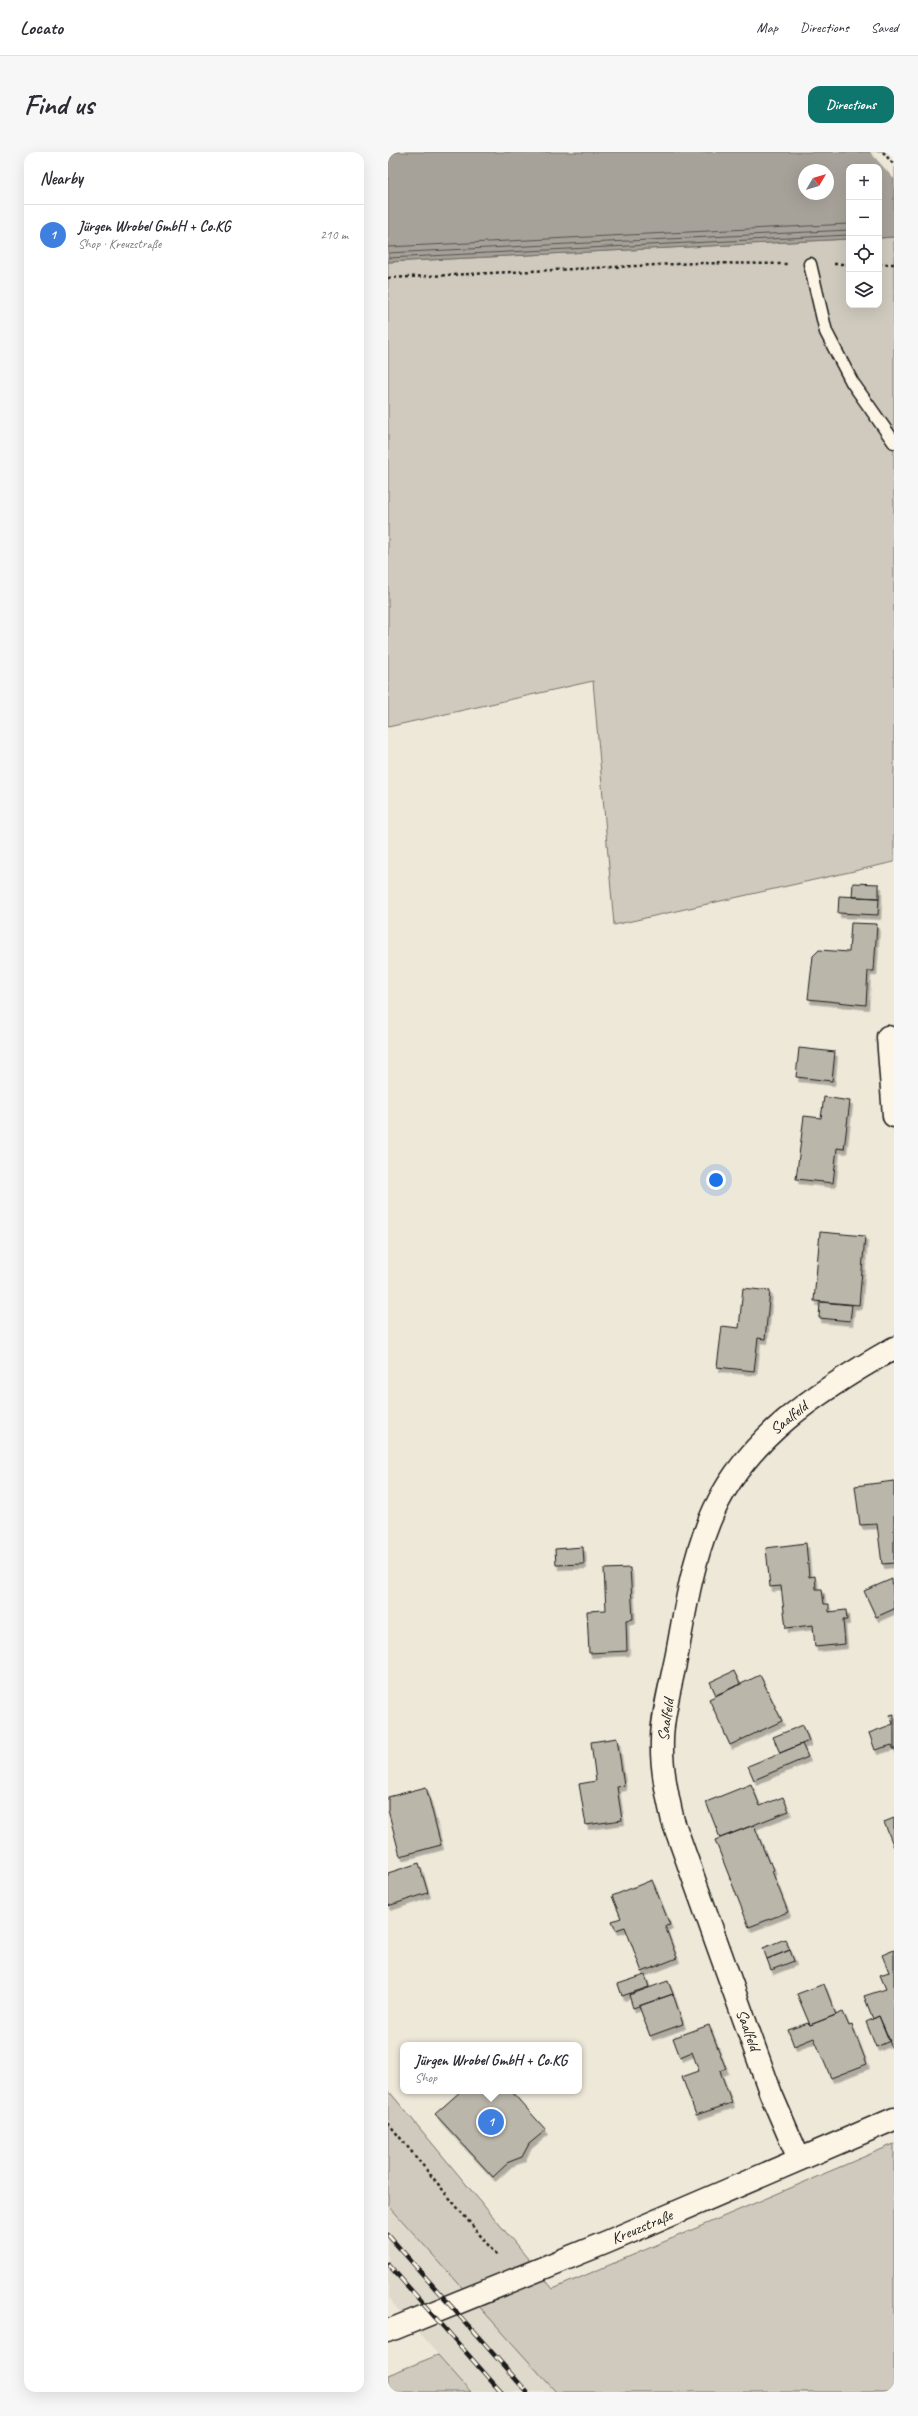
<!DOCTYPE html>
<meta charset="utf-8">
<style>
body{margin:0;font-family:Caveat,sans-serif;background:#f7f7f7;color:#2b2b33}
.controls{position:absolute;right:12px;top:12px;display:grid;overflow:hidden;border-radius:8px;box-shadow:0 4px 16px #0002}
.controls button{width:36px;height:36px;display:grid;place-items:center;padding:0;border:0;border-bottom:1px solid #e1e1e2;background:#fff;color:#2b2b33;font:20px sans-serif}
.compass{position:absolute;left:410px;top:12px;width:36px;height:36px;border-radius:50%;background:#fff;box-shadow:0 4px 16px #0002;rotate:52deg}
.you{position:absolute;left:328px;top:1028px;width:14px;height:14px;margin:-10px;border:3px solid #fff;border-radius:50%;background:#1a73e8;box-shadow:0 0 0 6px #1a73e833}
.badge{display:grid;place-items:center;width:26px;height:26px;border-radius:50%;background:#0f766e;color:#fff;font-size:13px;font-weight:700}
.pin{position:absolute;translate:-50% -50%;border:2px solid #fff;box-shadow:0 1px 4px #0006}
.popup{position:absolute;left:12px;top:1890px;width:182px;height:52px;box-sizing:border-box;display:grid;place-content:center;border-radius:8px;background:#fff;filter:drop-shadow(0 1px 3px #0005);font-size:13px;white-space:nowrap;color:#7c7c81}
.popup b{font-size:15px;color:#2b2b33}
.popup::after{content:'';position:absolute;left:50%;top:100%;margin-left:-8px;border:8px solid transparent;border-top-color:#fff}
.list{margin:0;padding:0;list-style:none}
h2{display:flex;justify-content:space-between;align-items:center;height:52px;margin:0;padding:0 16px;font-size:17px}
h2 small{font-size:13px;font-weight:400;color:#7c7c81}
.list li{display:grid;grid-template-columns:26px 1fr auto;gap:12px;align-items:center;box-sizing:border-box;height:60px;padding:0 16px;border-top:1px solid #e1e1e2}
.list b{display:block;font-size:15px;white-space:nowrap}
.list p{margin:0;font-size:13px;white-space:nowrap;color:#7c7c81}
.list em{font-size:13px;font-style:normal;color:#7c7c81}
.icon{flex:none;width:22px;height:22px;fill:none;stroke:currentColor;stroke-width:2;stroke-linecap:round;stroke-linejoin:round}
.map{position:relative;flex:none;width:506px;height:2240px;overflow:hidden;border-radius:12px}
header{display:flex;align-items:center;gap:24px;box-sizing:border-box;height:56px;padding:0 20px;background:#fff;border-bottom:1px solid #e1e1e2}
header strong{font-size:19px}
nav{display:flex;gap:22px;margin-inline-start:auto;font-size:14px}
.intro{display:flex;align-items:center;justify-content:space-between;box-sizing:border-box;height:96px;padding:0 24px}
h1{margin:0;font-size:28px}
.button{padding:10px 18px;border-radius:12px;background:#0f766e;color:#fff;font-size:14px;font-weight:700}
main{display:flex;gap:24px;padding:0 24px}
aside{flex:1;background:#fff;border-radius:12px;box-shadow:0 4px 16px #0002}
.map>svg:first-child{display:block}
.built{fill:#ded9cb}
.green{fill:#cfcabd;stroke:#76736c}
.water{fill:#a7a299;stroke:#6f6c67;fill-rule:evenodd}
.pier{fill:#eee8d9}
.lines{fill:none;stroke-linecap:round;stroke-linejoin:round}
.shore{stroke:#54524e;stroke-width:1}
.building{fill:#bab6aa;stroke:#1c1c1c;filter:url(#shadow)}
.service-casing{stroke:#1c1c1c;stroke-width:15}
.minor-casing{stroke:#1c1c1c;stroke-width:25}
.path{stroke:#1c1c1c;stroke-width:2.5;stroke-dasharray:3 3;stroke-linecap:butt}
.service{stroke:#fcf5e5;stroke-width:12}
.minor{stroke:#fcf5e5;stroke-width:22}
.rail-casing{stroke:#1c1c1c;stroke-width:4.5}
.rail{stroke:#fcf5e5;stroke-width:3;stroke-dasharray:9;stroke-linecap:butt}
.labels{text-anchor:middle;dominant-baseline:central;stroke-width:4;stroke-linejoin:round;paint-order:stroke}
.street-label{font-size:16px;fill:#1c1c1c;stroke:#fcf5e5}
</style>
<header>
<strong>Locato</strong>
<nav><a>Map</a><a>Directions</a><a>Saved</a></nav>
</header>
<div class="intro"><h1>Find us</h1><a class="button">Directions</a></div>
<main>
<aside>
<h2>Nearby<small></small></h2>
<ul class="list">
<li><span class="badge" style="background:#3f7fe0">1</span><div><b>Jürgen Wrobel GmbH + Co.KG</b><p>Shop · Kreuzstraße</p></div><em>210 m</em></li>
</ul>
</aside>
<div class="map">
<svg width="506" height="2240" viewBox="0 0 506 2240">
<defs>
<filter id="shadow"><feDropShadow dx="2.5" dy="4.5" stdDeviation="0" flood-color="#0004"/></filter>
</defs>
<rect width="100%" height="100%" fill="#eee8d9"/>
<filter id="ink" filterUnits="userSpaceOnUse"><feTurbulence type="fractalNoise" baseFrequency=".025" numOctaves="2"/><feDisplacementMap in="SourceGraphic" scale="8" xChannelSelector="R" yChannelSelector="G"/><feConvolveMatrix kernelMatrix="1 2 1 2 8 2 1 2 1" color-interpolation-filters="sRGB"/></filter>
<g filter="url(#ink)">
<path class="built" d="M0,2054L102,2165L168,2240H83L0,2146Z"/>
<path class="green" d="M506,85V710L226,773L205,529L0,575V110L461,87V153H491V86Z
M0,1938L165,2137L506,1992V2240H168L0,2053Z
M50,2203L83,2240H0V2223Z"/>
<path class="water" d="M0,0H506V85L491,86V15H461V87L0,110ZM416,18H440V42H416Z"/>
<path class="pier" d="M482,0H506V27Z"/>
<g class="lines">
<path class="shore" d="M0,95L461,72
M0,101L461,78
M0,106L461,83"/>
</g>
<path class="building" d="M465,731L491,732V746L464,745Z
M451,744L491,746L490,763L450,761Z
M463,771L489,772L486,819H480L478,853L420,847L425,804L431,798L461,800Z
M411,896L447,900L444,929L408,925Z
M436,945L462,949L456,997L449,996L445,1031L408,1027L416,964L433,966Z
M432,1080L477,1084L471,1153L426,1149Z
M355,1136L382,1139L377,1187L370,1186L366,1219L329,1215L334,1174L351,1176Z
M432,1150L464,1153L462,1169L431,1166Z
M506,1329V1411L494,1412L489,1372L472,1373L467,1334Z
M418,1391L421,1425L427,1424L428,1437H434L436,1452H441V1460L458,1458L459,1468H455L457,1492L427,1495L425,1473L398,1476L393,1434L382,1435L378,1396Z
M195,1395L196,1412L168,1413L167,1397Z
M242,1416L245,1467L238,1468L239,1499L201,1501L199,1459L218,1458L216,1417Z
M504,1427L506,1457L488,1465L476,1439Z
M346,1519L352,1532L328,1543L322,1530Z
M372,1523L394,1569L342,1593L321,1547Z
M506,1562V1598L504,1593L487,1598L481,1581L505,1572L502,1563Z
M415,1573L421,1589L392,1601L385,1585Z
M229,1586L236,1634L229,1635L234,1668L198,1673L191,1632L208,1629L203,1590Z
M414,1592L420,1605L366,1628L360,1614Z
M363,1632L372,1654L395,1645L401,1659L332,1686L318,1650Z
M38,1635L53,1693L12,1704L0,1658V1645Z
M506,1666V1695L496,1670Z
M366,1673L381,1711L383,1710L386,1718L384,1719L400,1760L361,1775L327,1688Z
M31,1711L40,1741L0,1754V1721Z
M264,1728L282,1773L277,1774L289,1806L254,1820L237,1775L228,1778L224,1769L233,1766L224,1744Z
M397,1787L402,1798L379,1807L375,1796Z
M402,1798L406,1809L383,1818L379,1807Z
M506,1798V1901L491,1864L485,1867L476,1844L498,1837L492,1823L501,1820L494,1803Z
M257,1823L261,1835L234,1844L230,1832Z
M280,1829L285,1842L245,1856L241,1843Z
M436,1832L448,1863L422,1873L409,1842Z
M285,1842L295,1872L262,1884L251,1854Z
M455,1860L461,1874L464,1873L479,1912L443,1926L426,1886L406,1894L400,1878L420,1871L422,1873Z
M491,1864L502,1889L488,1895L478,1870Z
M321,1873L338,1917L332,1919L344,1951L308,1963L294,1925L311,1919L304,1900L292,1905L285,1886Z
M73,1939H123L158,1978L141,1992L134,2005L121,2010L105,2025L47,1962Z"/>
<g class="lines">
<defs>
<path id="service" d="M422,112L438,180L464,230L506,290"/>
<path id="minor" d="M500,885L506,964
M411,2007L383,1942L285,1669C279,1643 273,1615 274,1588C274,1563 284,1528 289,1502C297,1458 304,1412 321,1370C354,1287 432,1238 506,1196
M0,2179L219,2090L506,1967"/>
</defs>
<use href="#service" class="service-casing"/>
<use href="#minor" class="minor-casing"/>
<path class="path" d="M495,0L506,13
M446,112H461
M491,112H506
M0,126L309,111L401,112
M0,1971L110,2105"/>
<use href="#service" class="service"/>
<use href="#minor" class="minor"/>
<defs>
<path id="rail" d="M0,2083L139,2240
M0,2112L113,2240"/>
</defs>
<use href="#rail" class="rail-casing"/>
<use href="#rail" class="rail"/>
</g>
</g>
<g class="labels">
<g class="street-label">
<text transform="translate(401 1266) rotate(-39)">Saalfeld</text>
<text transform="translate(278 1568) rotate(-82)">Saalfeld</text>
<text transform="translate(360 1878) rotate(70)">Saalfeld</text>
<text transform="translate(254 2075) rotate(-23)">Kreuzstraße</text>
</g>
</g>
</svg>
<div class="controls">
<button>+</button>
<button>−</button>
<button><svg class="icon" aria-label="locate" viewBox="0 0 24 24"><circle cx="12" cy="12" r="6"/><path d="M12 2v4M12 18v4M2 12h4M18 12h4"/></svg></button>
<button><svg class="icon" aria-label="layers" viewBox="0 0 24 24"><path d="M12 4l9 5-9 5-9-5zM3 14l9 5 9-5"/></svg></button>
</div>
<svg class="compass" viewBox="-18 -18 36 36"><path d="M0-13l5 13h-10z" fill="#e53935"/><path d="M0 13l5-13h-10z" fill="#7c7c81"/></svg>
<div class="you"></div>
<div class="pin badge" style="left:103px;top:1970px;background:#3f7fe0">1</div>
<div class="popup"><b>Jürgen Wrobel GmbH + Co.KG</b>Shop</div>
</div>
</main>
